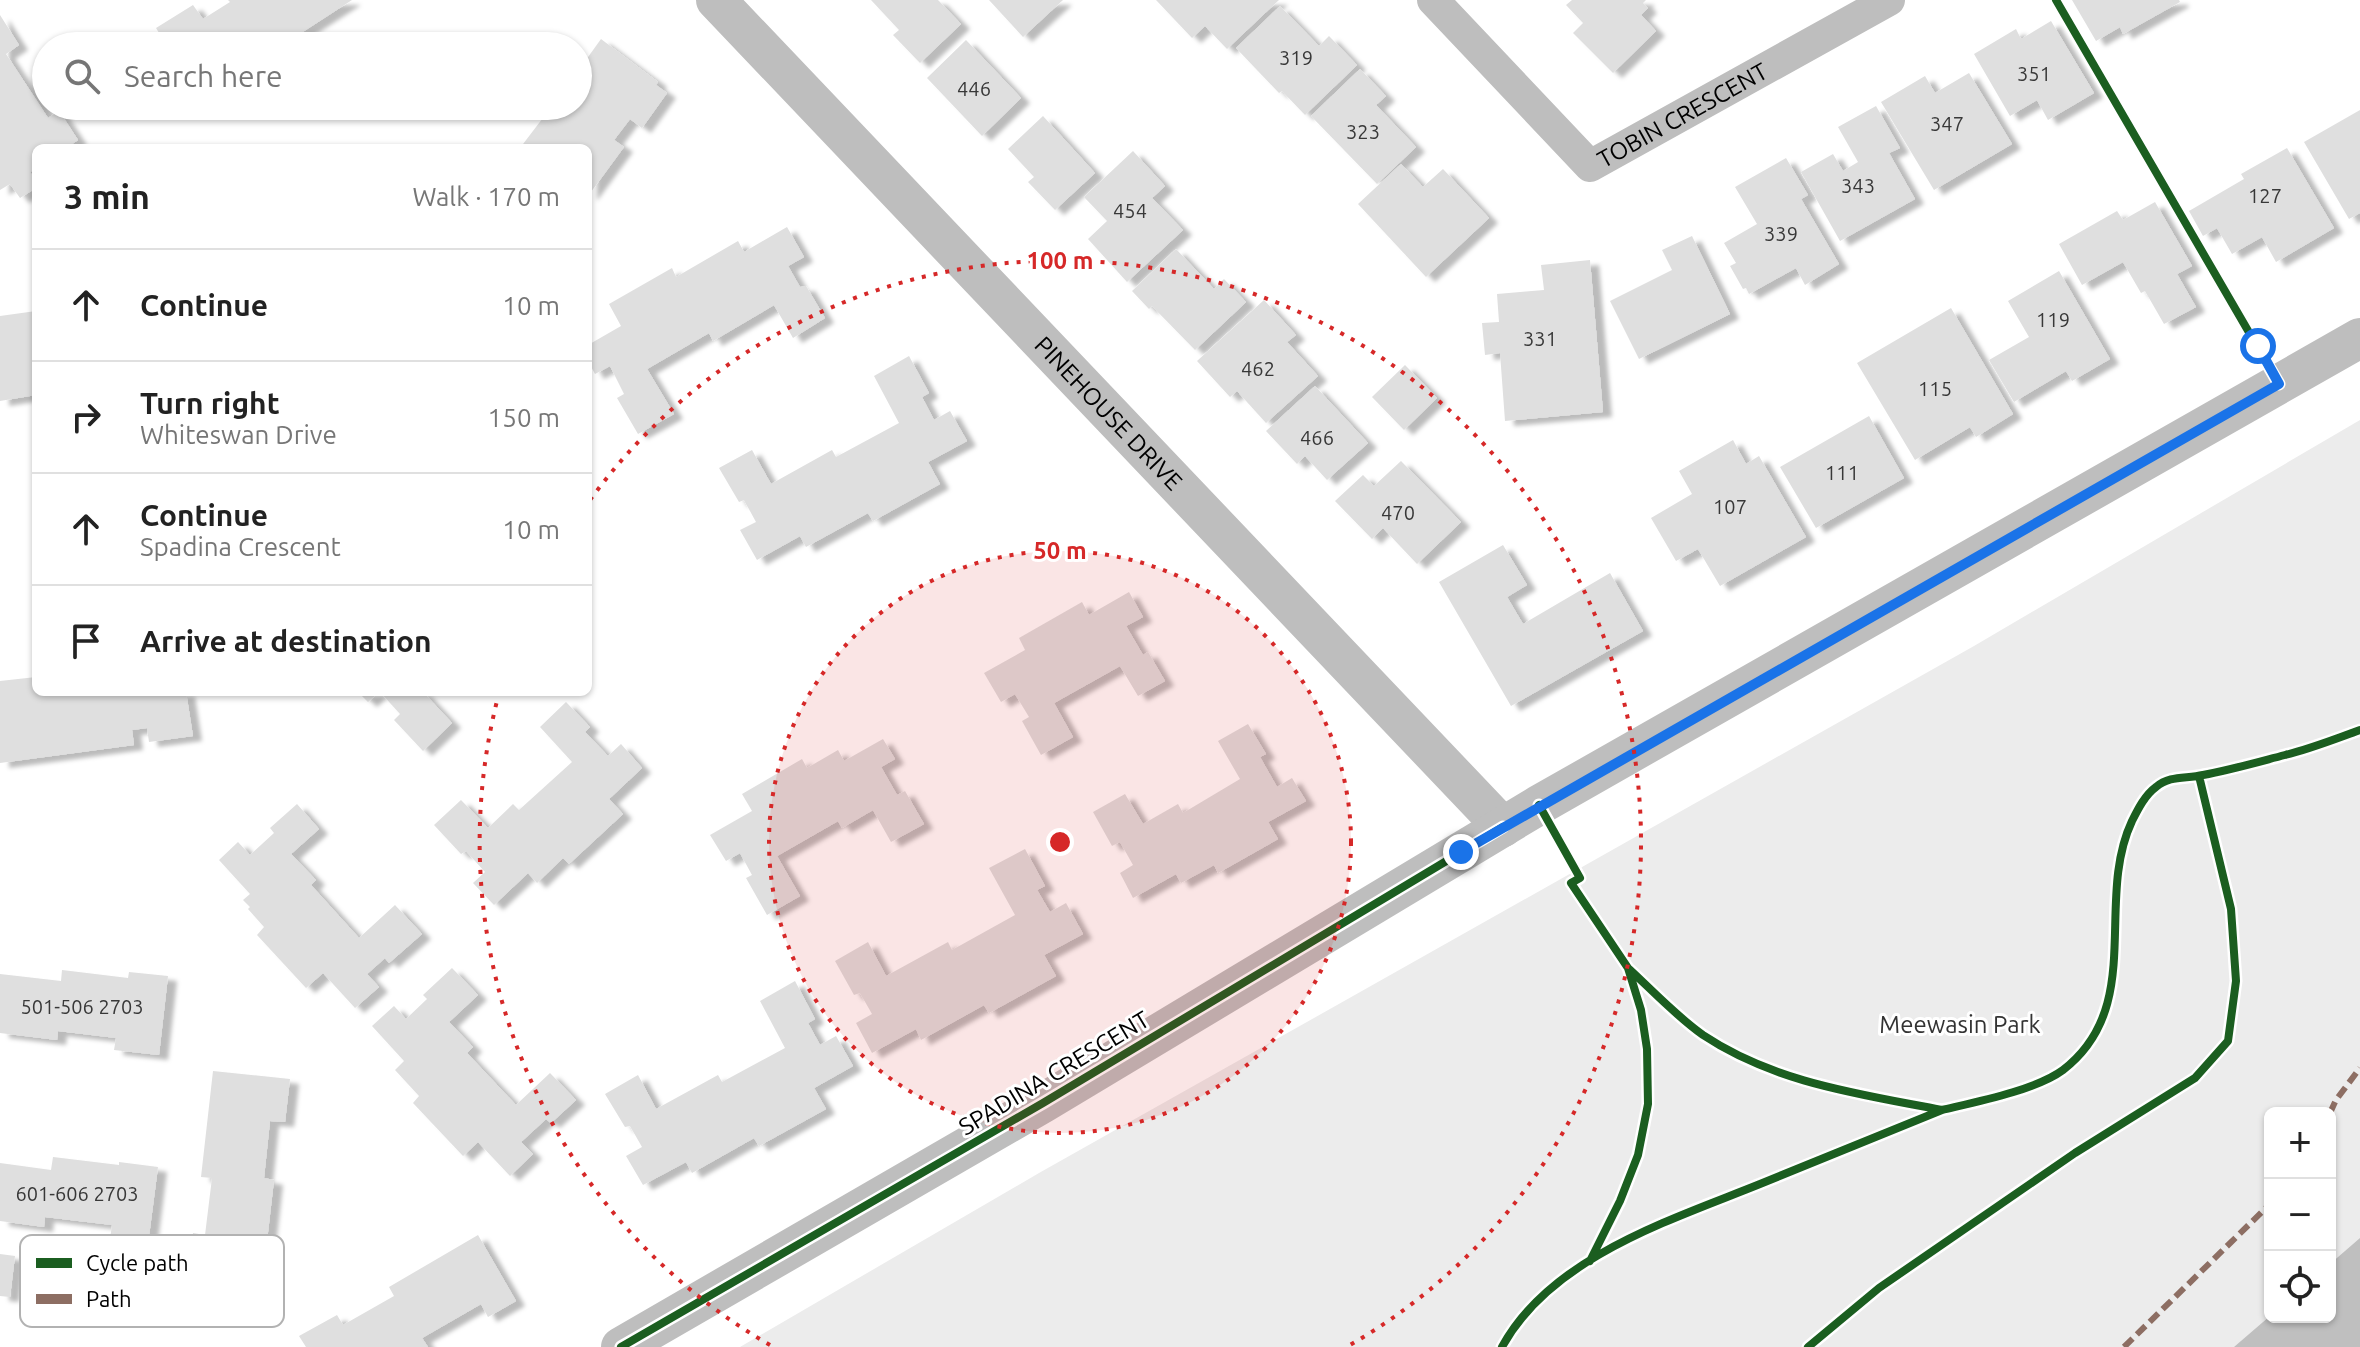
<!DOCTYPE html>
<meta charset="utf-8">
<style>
body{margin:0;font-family:Ubuntu,sans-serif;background:#f6f6f6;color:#222}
.controls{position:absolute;right:24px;bottom:24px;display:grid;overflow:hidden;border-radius:12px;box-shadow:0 2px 6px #0004}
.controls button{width:72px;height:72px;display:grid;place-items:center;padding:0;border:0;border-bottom:2px solid #e0e0e0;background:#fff;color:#222;font:40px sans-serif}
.stop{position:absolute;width:24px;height:24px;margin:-18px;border:6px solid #1a73e8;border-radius:50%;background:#fff}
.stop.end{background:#1a73e8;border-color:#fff;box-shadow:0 2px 8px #0008}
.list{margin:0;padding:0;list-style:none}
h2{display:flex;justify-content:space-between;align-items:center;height:104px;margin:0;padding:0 32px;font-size:34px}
h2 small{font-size:26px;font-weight:400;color:#767676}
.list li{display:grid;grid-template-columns:52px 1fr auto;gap:24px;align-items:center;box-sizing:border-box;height:112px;padding:0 32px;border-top:2px solid #e0e0e0}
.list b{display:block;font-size:30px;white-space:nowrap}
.list p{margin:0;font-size:26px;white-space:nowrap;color:#767676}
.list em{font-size:26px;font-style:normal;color:#767676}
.icon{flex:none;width:44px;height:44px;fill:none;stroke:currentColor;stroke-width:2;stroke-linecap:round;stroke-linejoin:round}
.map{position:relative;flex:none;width:2360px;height:1347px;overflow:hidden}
.search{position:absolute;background:#fff;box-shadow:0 2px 6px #0004;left:32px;top:32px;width:560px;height:88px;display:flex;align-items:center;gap:20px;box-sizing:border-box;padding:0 28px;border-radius:44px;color:#767676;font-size:30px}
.panel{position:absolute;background:#fff;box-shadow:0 2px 6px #0004;left:32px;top:144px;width:560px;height:552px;border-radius:12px}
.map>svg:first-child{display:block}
.green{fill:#ececec}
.water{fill:#bfbfbf}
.building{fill:#dfdfdf;filter:url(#shadow)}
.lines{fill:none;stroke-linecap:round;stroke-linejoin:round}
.minor{stroke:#bebebe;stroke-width:32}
.tertiary{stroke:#bebebe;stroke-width:40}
.quiet{stroke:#8d6e63;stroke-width:6;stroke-dasharray:12 6;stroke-linecap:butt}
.cycleway-casing{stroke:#fff;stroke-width:13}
.cycleway{stroke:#1b5e20;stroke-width:8}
.route{stroke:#1a73e8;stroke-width:10}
.ring{fill:none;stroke:#d62828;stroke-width:4;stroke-dasharray:4 8}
.labels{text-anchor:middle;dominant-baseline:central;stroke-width:6;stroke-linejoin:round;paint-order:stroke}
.number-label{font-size:20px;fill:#383838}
.street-label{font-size:24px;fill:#000;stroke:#fff}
.park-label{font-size:24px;fill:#333;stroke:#fff}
.key{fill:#fff;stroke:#b2b2b2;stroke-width:2}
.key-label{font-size:22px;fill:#000}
.centre{fill:#d62828;stroke:#fff;stroke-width:4}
.ring-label{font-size:24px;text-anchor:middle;font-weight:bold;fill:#d62828;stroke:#fff;stroke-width:6;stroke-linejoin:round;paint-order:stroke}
</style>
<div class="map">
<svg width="2360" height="1347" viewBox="0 0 2360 1347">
<defs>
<filter id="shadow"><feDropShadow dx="9" dy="5" stdDeviation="2" flood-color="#0004"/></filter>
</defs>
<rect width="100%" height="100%" fill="#fff"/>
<path class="green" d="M2360,420V1277L2330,1305V1113H2270V1317L2286,1347H740L1039,1173L1974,646Z"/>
<path class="water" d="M2360,1238V1347H2234L2270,1316L2330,1317V1264Z"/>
<path class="building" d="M228,0H352L281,46H167L156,28L193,5L203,19L230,2Z
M871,0H938L961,24L920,63L893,35L899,30Z
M989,0H1063L1023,37Z
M1156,0H1279L1227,49L1205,26L1192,38Z
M1572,0H1646L1643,3L1648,8L1641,15L1656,31L1613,73L1573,33L1583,23L1566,5Z
M2072,0H2179L2180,2L2123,34L2120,27L2096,41Z
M1280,6L1319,46L1329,36L1357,65L1305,115L1282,91L1279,93L1236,48Z
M0,15L19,45L6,54L48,118L59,111L78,140L66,148H36V168L30,172L36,181V188L20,198L10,184L0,190Z
M2051,21L2094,93L2048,120L2037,100L2010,116L1974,54L2016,29L2021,39Z
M601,39L658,82L656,85L667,93L642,128L630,119L614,140L624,147L588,196V148H520L552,106H578V71Z
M966,40L1021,98L982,136L927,78Z
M1360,69L1386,96L1376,105L1416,147L1377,184L1311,116Z
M1969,73L2012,144L1934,190L1881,102L1925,76L1935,93Z
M1876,106L1900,148L1889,153L1915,199L1840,241L1801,172L1833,154L1843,171L1858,162L1838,127Z
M2360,110V213L2349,219L2304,142Z
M1043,116L1095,173L1055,210L1028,182L1034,177L1008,149Z
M2287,148L2334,228L2276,262L2262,237L2232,254L2217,228L2203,236L2189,211L2244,179L2241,174Z
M1133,151L1165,186L1152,198L1183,230L1127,282L1088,239L1107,221L1084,197Z
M1786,158L1808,195L1801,199L1839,264L1805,285L1796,268L1749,294L1746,288L1743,289L1730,266L1736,263L1724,243L1757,224L1735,187Z
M1401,164L1423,187L1443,169L1489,218L1426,277L1358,204Z
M2155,202L2192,266L2177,274L2196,307L2164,324L2145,291L2141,293L2123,262L2082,285L2059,244L2117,211L2123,220Z
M787,227L804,257L788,266L800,287L806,286L825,318L793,338L774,305L713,341L709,333L647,369L674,414L638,434L617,398L624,394L610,366L595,374L588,361V345L621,326L609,304L672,268L676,277L738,241L744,252Z
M1692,236L1730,314L1639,359L1610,301L1672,270L1662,250Z
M1176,249L1214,289L1224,279L1246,302L1195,350L1152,306L1149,309L1132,291Z
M1590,260L1603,412L1505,421L1500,353L1485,355L1482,323L1499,322L1497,294L1544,290L1541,265Z
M2059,271L2110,359L2072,381L2066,371L2014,402L1989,360L2029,337L2008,301Z
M1264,300L1296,335L1287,342L1318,376L1266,423L1237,391L1230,397L1197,361Z
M1951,308L2013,414L1976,437L1970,427L1915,460L1857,363Z
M36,311V395L0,401V316Z
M909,356L929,393L922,397L934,420L950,411L967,441L928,462L940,484L873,521L868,513L806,547L800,536L757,560L740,530L756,522L744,500L739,502L719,468L752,450L771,484L832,450L836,457L899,423L874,376Z
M1405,365L1437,398L1404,430L1372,397Z
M1315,386L1368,443L1327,480L1305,456L1297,464L1266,431Z
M1869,416L1904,478L1816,528L1780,467Z
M1733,440L1746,464L1759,456L1806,537L1720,586L1698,549L1676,561L1651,518L1692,494L1679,471Z
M1401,461L1461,522L1417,564L1383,528L1372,539L1335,501L1363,475L1374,486Z
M1503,545L1527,585L1507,597L1523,624L1610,573L1643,631L1511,706L1439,582Z
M1129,592L1143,617L1126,626L1143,655L1148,652L1165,681L1138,696L1120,666L1054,703L1073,737L1041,755L1022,721L1029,717L1015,694L1001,702L984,673L1025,650L1019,638L1082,602L1089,615Z
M36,677V692H186L193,736L149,742L147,728L132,730L134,745L0,763V681Z
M358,692H379L368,702Z
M380,692H423L452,723L423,751L394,720L400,714Z
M566,702L590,727L585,732L608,756L621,744L642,768L609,799L623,814L569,864L563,858L537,883L528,873L494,905L473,883L485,872L466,851L461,854L434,825L461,800L488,828L513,804L519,810L572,762L540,727Z
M1248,724L1266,754L1260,757L1277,787L1292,778L1306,801L1268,822L1278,839L1218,873L1214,865L1181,883L1176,874L1133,898L1120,873L1133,865L1120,842L1112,846L1093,812L1125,794L1143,824L1178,804L1183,813L1240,779L1218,741Z
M883,739L895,759L881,767L897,795L905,791L924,824L891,842L873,810L842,828L838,821L777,856L800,896L767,915L746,878L752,875L740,853L726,861L710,835L752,811L742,794L802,759L807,768L838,750L844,761Z
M297,804L319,829L291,854L316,880L311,885L359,938L395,905L422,934L389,963L385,958L367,974L379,987L355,1008L323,973L306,988L257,935L264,927L248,909L250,907L243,900L250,894L219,860L238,842L250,855L274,833L270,828Z
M1025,849L1045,886L1037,890L1050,912L1066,903L1083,934L1044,955L1056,976L989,1013L984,1005L921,1040L916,1029L872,1053L856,1023L872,1014L860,993L854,995L835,961L868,942L886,976L948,942L952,950L1015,915L989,868Z
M452,968L478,995L449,1022L473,1047L467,1053L516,1105L550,1073L576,1100L551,1123L546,1119L521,1142L533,1154L510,1176L478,1142L463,1156L413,1103L419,1096L395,1070L404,1061L372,1026L394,1006L406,1019L427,999L423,995Z
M62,970L128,978L129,972L168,976L159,1055L114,1050L116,1038L58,1031L57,1040L0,1033V974L61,981Z
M795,981L815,1019L808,1023L820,1045L836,1036L853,1066L814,1088L826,1109L759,1146L754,1138L692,1173L686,1162L643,1185L626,1156L642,1147L630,1126L625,1127L605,1094L638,1075L656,1109L718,1075L722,1082L785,1048L760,1001Z
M213,1071L290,1079L285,1122L270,1121L264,1178L274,1180L267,1241H272L267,1286L188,1277L193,1233L205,1235L212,1178L201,1177Z
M53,1157L119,1165V1162L158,1167L148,1244L110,1239L112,1225L45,1217L44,1227L0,1221V1163L51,1170Z
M478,1235L516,1301L488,1317L481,1304L422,1338L428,1347H306L299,1336L337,1315L343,1325L394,1296L389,1287Z
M0,1254L15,1256L10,1297L0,1296Z"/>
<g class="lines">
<path class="minor" id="s1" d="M1433,0L1590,166L1889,0"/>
<g class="tertiary">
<path id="s2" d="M716,0L1503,827"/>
<path d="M621,1347L1043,1103L1539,805L2360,338"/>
</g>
<path class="quiet" d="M2330,1113L2336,1100L2360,1068
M2124,1347L2270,1204"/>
<defs>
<path id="cycleway" d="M2056,0L2279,384
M1539,805L1580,878L1571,883L1628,968L1641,1010L1647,1049L1648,1104L1638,1155L1620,1201L1590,1261
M1629,969C1653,991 1676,1016 1703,1035C1775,1083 1860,1094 1942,1110
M621,1347L1043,1103L1503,827
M1502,1347C1551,1257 1671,1220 1760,1184C1821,1159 1882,1134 1942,1110C1976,1102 2036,1090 2063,1070C2146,1006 2094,902 2132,821C2138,809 2145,795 2156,787C2170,775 2186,779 2203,775C2230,770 2258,762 2285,755C2310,749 2335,739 2360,730
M1808,1347L1879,1288L2075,1153L2195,1078L2228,1041L2236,981L2231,909L2199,776"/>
</defs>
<use href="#cycleway" class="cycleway-casing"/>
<use href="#cycleway" class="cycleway"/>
</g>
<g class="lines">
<path class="route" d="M1461,852L2279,384L2258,346"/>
</g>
<circle cx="1060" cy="842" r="291" fill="#d62828" fill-opacity=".12"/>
<g class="ring">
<circle cx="1060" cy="842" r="291"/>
<path d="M770 1345A581 581 0 0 1 498 697M590 500A581 581 0 1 1 1350 1345"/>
</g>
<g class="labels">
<g class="number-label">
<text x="1296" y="57">319</text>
<text x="2034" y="73">351</text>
<text x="974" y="88">446</text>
<text x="1947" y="123">347</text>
<text x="1363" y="131">323</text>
<text x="1858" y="185">343</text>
<text x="2265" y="195">127</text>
<text x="1130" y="210">454</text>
<text x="1781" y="233">339</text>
<text x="2053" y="319">119</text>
<text x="1540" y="338">331</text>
<text x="1258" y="368">462</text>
<text x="1935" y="388">115</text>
<text x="1317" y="437">466</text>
<text x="1842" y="472">111</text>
<text x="1730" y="506">107</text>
<text x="1398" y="512">470</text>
<text x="82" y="1006">501-506 2703</text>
<text x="77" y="1193">601-606 2703</text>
</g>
<g class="street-label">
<text stroke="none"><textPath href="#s1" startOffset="334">TOBIN CRESCENT</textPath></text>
<text stroke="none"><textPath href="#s2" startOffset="570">PINEHOUSE DRIVE</textPath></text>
<text transform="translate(1054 1073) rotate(-31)">SPADINA CRESCENT</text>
</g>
<g class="park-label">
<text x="1960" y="1024">Meewasin Park</text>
</g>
</g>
<rect x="20" y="1235" width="264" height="92" rx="12" class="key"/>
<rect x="36" y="1258" width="36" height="10" fill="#1b5e20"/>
<rect x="36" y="1294" width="36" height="10" fill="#8d6e63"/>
<g class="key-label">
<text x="86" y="1271">Cycle path</text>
<text x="86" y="1307">Path</text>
</g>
<circle cx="1060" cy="842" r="12" class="centre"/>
<g class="ring-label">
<text x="1060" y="269">100 m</text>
<text x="1060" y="559">50 m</text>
</g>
</svg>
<div class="controls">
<button>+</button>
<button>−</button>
<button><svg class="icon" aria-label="locate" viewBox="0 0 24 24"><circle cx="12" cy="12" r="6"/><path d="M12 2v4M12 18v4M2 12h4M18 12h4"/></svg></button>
</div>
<div class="stop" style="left:2258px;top:346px"></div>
<div class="stop end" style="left:1461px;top:852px"></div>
<div class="search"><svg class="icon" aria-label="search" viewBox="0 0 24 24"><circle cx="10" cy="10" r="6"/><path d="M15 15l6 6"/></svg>Search here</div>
<section class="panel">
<h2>3 min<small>Walk · 170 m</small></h2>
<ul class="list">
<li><svg class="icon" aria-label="ahead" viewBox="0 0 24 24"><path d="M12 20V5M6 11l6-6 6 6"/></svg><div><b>Continue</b></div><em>10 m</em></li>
<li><svg class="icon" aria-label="right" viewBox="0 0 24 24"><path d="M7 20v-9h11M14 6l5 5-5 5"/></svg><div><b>Turn right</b><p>Whiteswan Drive</p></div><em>150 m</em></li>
<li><svg class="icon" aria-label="ahead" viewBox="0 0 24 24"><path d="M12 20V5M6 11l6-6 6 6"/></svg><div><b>Continue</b><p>Spadina Crescent</p></div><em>10 m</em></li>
<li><svg class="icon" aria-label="arrive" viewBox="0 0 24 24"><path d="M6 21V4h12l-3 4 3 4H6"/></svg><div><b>Arrive at destination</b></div></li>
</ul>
</section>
</div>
